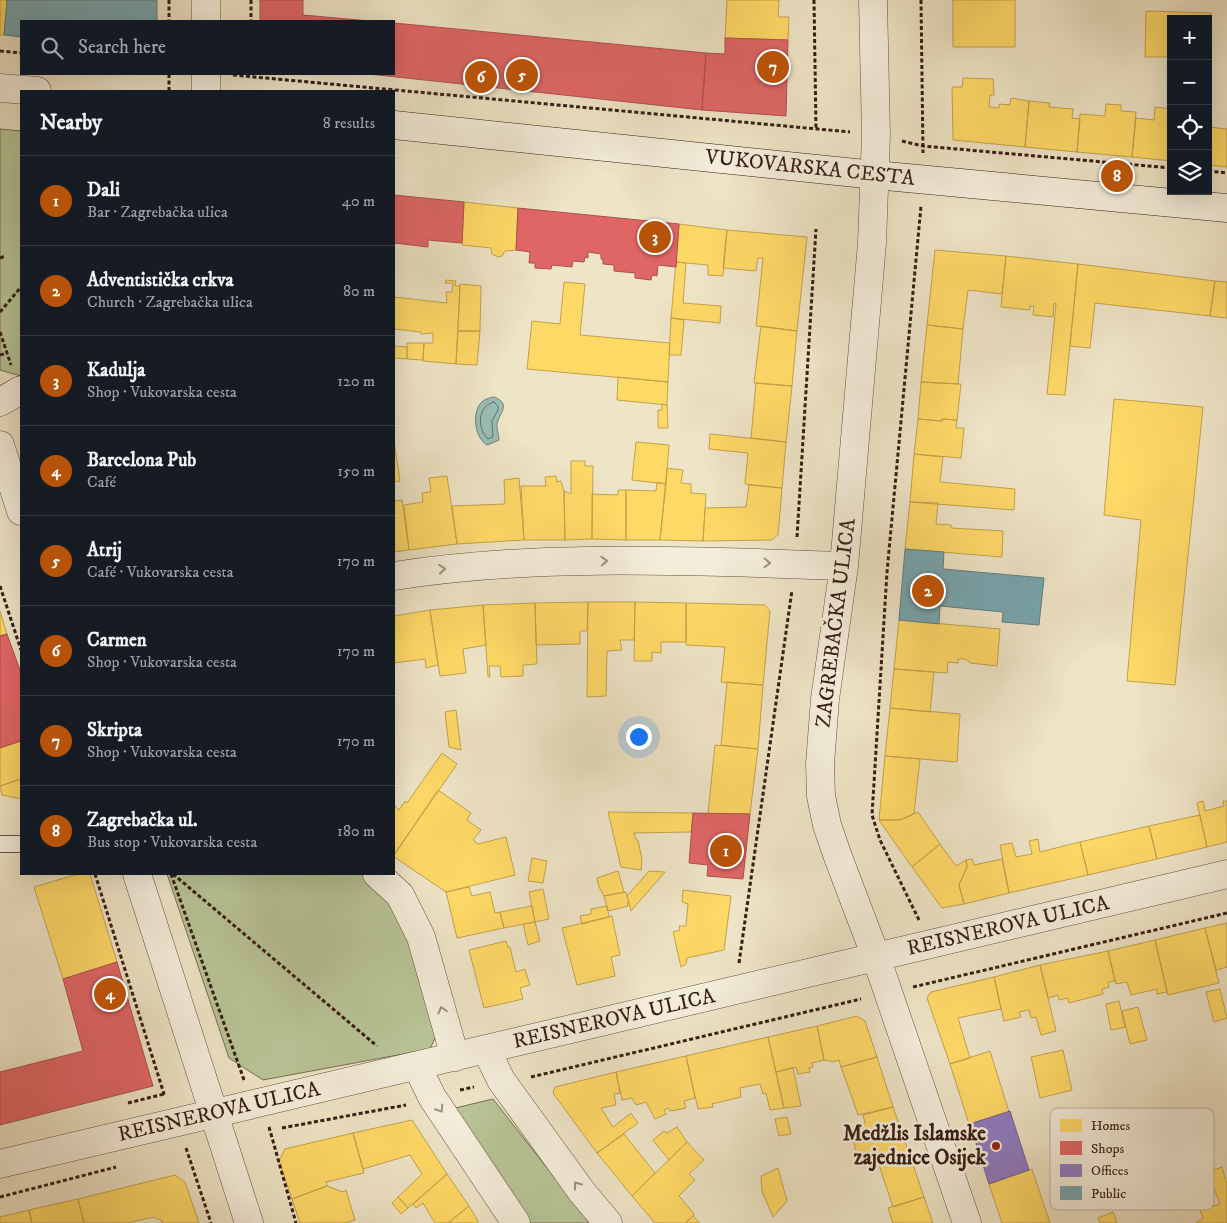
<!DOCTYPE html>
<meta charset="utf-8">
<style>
body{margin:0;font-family:"IM FELL DW Pica",serif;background:#20242c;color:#f1f3f6}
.controls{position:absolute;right:15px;top:15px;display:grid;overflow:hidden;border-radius:0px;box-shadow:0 5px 20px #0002}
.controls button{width:45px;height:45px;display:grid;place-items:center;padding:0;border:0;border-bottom:1px solid #363941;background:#171b24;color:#f1f3f6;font:25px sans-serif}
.you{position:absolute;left:638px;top:736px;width:18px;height:18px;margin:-12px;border:4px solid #fff;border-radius:50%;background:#1a73e8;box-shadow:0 0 0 8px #1a73e833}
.badge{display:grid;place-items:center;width:32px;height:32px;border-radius:50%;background:#b45309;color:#fff;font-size:16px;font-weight:700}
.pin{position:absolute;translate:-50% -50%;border:2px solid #fff;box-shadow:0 1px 5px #0006}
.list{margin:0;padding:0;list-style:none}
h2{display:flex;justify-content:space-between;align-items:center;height:65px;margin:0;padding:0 20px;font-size:21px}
h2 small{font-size:16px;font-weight:400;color:#9ea1a6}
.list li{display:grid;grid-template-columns:32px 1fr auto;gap:15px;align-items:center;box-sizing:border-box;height:90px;padding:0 20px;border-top:1px solid #363941}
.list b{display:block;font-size:19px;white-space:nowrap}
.list p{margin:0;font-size:16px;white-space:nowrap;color:#9ea1a6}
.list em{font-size:16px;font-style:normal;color:#9ea1a6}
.icon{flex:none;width:28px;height:28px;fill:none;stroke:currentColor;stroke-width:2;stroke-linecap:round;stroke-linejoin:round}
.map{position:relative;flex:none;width:1227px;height:1223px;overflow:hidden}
.search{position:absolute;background:#171b24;box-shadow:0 5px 20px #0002;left:20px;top:20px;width:375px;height:55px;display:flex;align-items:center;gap:12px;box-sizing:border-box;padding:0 18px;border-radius:0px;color:#9ea1a6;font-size:19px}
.panel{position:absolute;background:#171b24;box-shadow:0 5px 20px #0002;left:20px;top:90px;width:375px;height:785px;border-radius:0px}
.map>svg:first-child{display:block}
.green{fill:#b8c496;stroke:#787054}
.water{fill:#99beb6;stroke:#727e75}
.homes{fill:#ffd966;stroke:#c3a14d}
.shops{fill:#e06666;stroke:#ad504d}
.offices{fill:#8e7cc3;stroke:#74608e}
.public{fill:#76a5af;stroke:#637c80}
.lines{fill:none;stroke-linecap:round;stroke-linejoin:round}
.shore{stroke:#686e64;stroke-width:1}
.service-casing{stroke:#654f40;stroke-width:18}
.minor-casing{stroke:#654f40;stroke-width:29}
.tertiary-casing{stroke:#654f40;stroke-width:29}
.secondary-casing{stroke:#371d13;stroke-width:29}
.path{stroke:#371d13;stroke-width:3;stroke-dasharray:4 2.5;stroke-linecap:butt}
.service{stroke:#f4edda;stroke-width:16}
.minor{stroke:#f4edda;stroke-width:28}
.tertiary{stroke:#f4edda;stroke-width:28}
.secondary{stroke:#f4edda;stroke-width:28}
.oneway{stroke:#9f8f80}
.poi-dot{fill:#8f2418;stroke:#f4edda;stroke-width:2}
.labels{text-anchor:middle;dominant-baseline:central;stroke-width:5;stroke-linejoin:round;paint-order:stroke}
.street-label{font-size:21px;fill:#371d13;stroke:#f4edda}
.poi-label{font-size:21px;font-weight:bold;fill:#371d13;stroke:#f4edda;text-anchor:end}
.key{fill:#f4edda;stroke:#bbaf9e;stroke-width:1}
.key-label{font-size:14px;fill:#371d13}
</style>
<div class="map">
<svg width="1227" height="1223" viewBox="0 0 1227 1223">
<rect width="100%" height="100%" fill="#eee4c6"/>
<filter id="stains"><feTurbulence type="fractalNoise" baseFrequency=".004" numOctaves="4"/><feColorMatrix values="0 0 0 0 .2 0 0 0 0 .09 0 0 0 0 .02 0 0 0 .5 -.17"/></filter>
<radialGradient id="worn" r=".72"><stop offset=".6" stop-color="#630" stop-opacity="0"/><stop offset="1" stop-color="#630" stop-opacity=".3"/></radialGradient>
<path class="green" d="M0,129L21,131V376L0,370Z
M167,874H361L387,896L411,932L441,1025L430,1049L263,1080L229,1058Z
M493,1099L590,1223H528L451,1109Z"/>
<path class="water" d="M494,397C512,404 499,413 497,424C496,429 499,434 499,440L487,445C475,438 472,415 480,404C484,399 489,398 494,397Z"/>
<path class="homes" d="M0,0H7L4,35H0Z
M727,0H779L778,17H789L788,40L725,38Z
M953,0H1015V47H953Z
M1146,11L1211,13L1210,58H1208V19H1171V57H1145Z
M963,78L993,79L994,95H990L989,107L999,108V104L1010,105L1011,98L1029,101L1025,147L953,140L952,87H962Z
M1029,101L1050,103L1049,107L1073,109L1072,118L1080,119L1077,152L1025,147Z
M1106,104L1121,105V111L1136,112L1132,157L1077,152L1080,114L1105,116Z
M1155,107L1171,109V161L1132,157L1136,118L1154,120Z
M1208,127L1227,129V167L1208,165Z
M464,202L518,208L516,250L505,251L502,256L498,257L492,254L491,248L462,245Z
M679,224L727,230L723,276L708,275V265L676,262Z
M727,230L807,237L797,331L756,326L763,258H758L756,271L723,268Z
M935,250L1006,256L1002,294L968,290L963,329L927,325Z
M1006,256L1078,264L1065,395L1047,394L1056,304L1054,303L1053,317L1033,315L1034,306H1030V310L1001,307Z
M676,262L686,263L683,303L721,306L720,323L671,318Z
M1078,264L1215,281L1210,316L1095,303L1090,348L1070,346Z
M446,280L456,281L455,286H460L456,364L423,361L424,343H433V333L421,334V332L394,329V297L447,303L446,292H452L453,283H445Z
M1215,281L1227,282V318L1210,316Z
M564,282L585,284L580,335L670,343L668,382L527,369L532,321L560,324Z
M460,284L481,286L480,331H458Z
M671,318L684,320L681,355H669Z
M927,325L963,329L958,384L921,382Z
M761,326L797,331L792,386L754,383Z
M458,331H480L477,365L456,364Z
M407,343H424L423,360L407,359Z
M394,346L407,347V359L394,358Z
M618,377L668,382L667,405L617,400Z
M921,382L961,384L957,420L942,419V421L918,419Z
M756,383L792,386L786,442L751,438Z
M1114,399L1203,407L1175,685L1127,681L1141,520L1104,515Z
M662,404L667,405L668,428H658V410H662Z
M918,419L942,421V419L957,420L956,428H964L961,458L914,454Z
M710,434L786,442L782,488L745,484L748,453L709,449Z
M394,441L400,481L394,482Z
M636,442L669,445L666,484L632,480Z
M914,454L943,457L940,482L1015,489L1014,510L910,502Z
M571,461H585V466H593L592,539L565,540L564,491L571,494Z
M667,468L683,470L681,483L691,484V493L706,494L703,541L660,540Z
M447,476L457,544L409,550L404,505L423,502L422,493L431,492L429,478Z
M556,476L557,482L561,481L564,491L565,540H524L521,486H546L545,477Z
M519,478L524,540L457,544L452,506L505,504L504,480Z
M657,482L666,484L660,540H626V490L656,491Z
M749,485L782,488L778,535L771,540L703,541L705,508L746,507Z
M618,490H626V540L592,539V494L618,495Z
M402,500L409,550L394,552V501Z
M910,502L938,503L936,524L951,525V528L1003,531L1002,557L905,549Z
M588,602L587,631H580V644L536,645L535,603Z
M588,602H635L634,640H620L622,650L607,651L606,696L587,697Z
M635,602L686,603V642H661V653L652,652V661H634Z
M535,603L537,664L523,665V676L501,677L500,666H489L490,677H488L483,605Z
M686,603L765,605L770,611L763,685L721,682L725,647L686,645Z
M483,605L486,645L463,649L466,673L440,676L430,610Z
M430,610L438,665L426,668L425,659L394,663V616Z
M0,611L7,634L0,636Z
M899,620L1000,629L997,666L970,663L966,659H958V663L948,662L947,673L894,669Z
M894,669L934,672L930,712L890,708Z
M727,682L763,685L758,749L721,745Z
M890,708L960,714L957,762L885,756Z
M456,710L461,750L449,747L445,712Z
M21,741V779L0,786V748Z
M715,745L758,749L750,814H708Z
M442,753L457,764L394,855V805L399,810L405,801L407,803Z
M885,756L920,759L914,814L900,820H879Z
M21,779V799L2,795L0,786Z
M438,790L471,813L467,820L481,830L473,840L478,844L506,837L515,875L446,892L394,857V855Z
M1203,801L1205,811L1224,806L1223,801H1227V842L1207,847L1197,803Z
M608,812L693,813L691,832L634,833L636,840H638L642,860L641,870L621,867Z
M918,812L940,844L912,867L879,820H900Z
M1200,815L1207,847L1157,859L1149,826Z
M1149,826L1157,859L1088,875L1080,842Z
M1038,839L1040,852L1080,842L1088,875L1009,893L1000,845L1012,843L1016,857L1032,854L1029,841Z
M940,844L956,866L966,860L967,867L959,885L964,904L942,908L912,867Z
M532,858L547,861L543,883L528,881Z
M972,859L974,865L1002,859L1009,893L964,904L959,885L967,867L966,860Z
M618,871L624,892L604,896L599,887L597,878Z
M649,871L665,872L631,911L627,896Z
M78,874H90L117,962L63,979L34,887Z
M469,887L472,896L490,892L495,913L500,912L504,928L457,938L446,892Z
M543,889L549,919L535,922L529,892Z
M683,890L731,896L724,950L687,958L686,964L681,967L673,932L680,930L679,926H686L688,904L682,902Z
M626,892L629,903H627L628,906L608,911L604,896Z
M532,906L535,922L504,928L500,912Z
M607,906L609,917L582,924L580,916L591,914V909Z
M612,916L620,955L611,957L615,976L577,985L562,928Z
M535,922L540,941L528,945L523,924Z
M1227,923V967L1216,970L1205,928Z
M1205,928L1219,983L1168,995L1155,940Z
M1155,940L1167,992L1157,994V989L1131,995L1127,982L1116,984L1108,951Z
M506,941L508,947H510L516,972L525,969L530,985L520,988L523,999L484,1008L469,950Z
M1108,951L1115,981L1108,982L1109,987L1102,989L1103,994L1069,1003L1067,998L1059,1000L1058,995L1048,998L1040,965Z
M1040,965L1056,1031L1041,1035L1036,1017L1031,1018L1029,1010L1019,1012L1021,1017L1004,1021L994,977Z
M994,977L1001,1009L958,1018L970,1058L950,1064L927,998L931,992Z
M1220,989L1227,1018L1214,1022L1206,992Z
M1119,1001L1125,1027L1111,1030L1106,1004Z
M1138,1007L1147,1040L1130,1044L1122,1011Z
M857,1016L865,1021L877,1057L841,1067L839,1060L833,1062L824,1060L817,1026Z
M817,1026L824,1060L812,1063L813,1067L809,1068L810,1072L798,1074L796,1067L776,1072L768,1037Z
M768,1037L784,1108L770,1110L766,1093L763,1094L760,1084L740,1088L741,1097L712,1104L713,1107L698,1109L686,1056Z
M1063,1050L1072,1090L1040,1098L1031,1057Z
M990,1051L1009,1112L969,1124L950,1064Z
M686,1056L695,1098L684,1101L686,1108L670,1111L668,1108L664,1110L666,1114L655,1119L646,1102L636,1105L632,1098L622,1100L616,1072Z
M877,1057L893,1107L858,1115L841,1067Z
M793,1068L801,1106L784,1108L776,1072Z
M616,1072L620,1093L614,1094L616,1105L601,1108L613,1127L631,1113L638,1123L597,1153L553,1093L555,1087Z
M893,1107L909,1153L878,1162L874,1152L857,1158L851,1127L865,1123L863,1115Z
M787,1117L791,1134L779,1136L775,1119Z
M412,1120L447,1174L408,1208L398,1197L422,1174L410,1155L363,1169L353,1133Z
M677,1127L687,1142L669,1160L653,1140L664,1131L667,1133Z
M353,1133L364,1173L326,1182L327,1186L292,1199L279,1161L285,1149Z
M624,1134L655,1173L632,1196L597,1153Z
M687,1142L704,1160L689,1174L695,1180L679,1196L694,1214L693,1216L685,1223H655L632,1196Z
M909,1153L924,1197L893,1207L878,1162Z
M1222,1167L1227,1184V1223H1196L1203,1218L1200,1210L1220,1204L1208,1172Z
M778,1168L787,1201L773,1217L762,1191L761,1176Z
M1032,1169L1050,1223H1002L989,1184Z
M447,1174L469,1206L448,1223H435L423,1203L416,1208L413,1204Z
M175,1175L185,1182L199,1223H162V1221L154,1217L127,1223H84L78,1199Z
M327,1186L343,1192L346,1190L355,1220L345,1223H300L292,1199Z
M398,1197L408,1208L401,1214L392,1203Z
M924,1197L933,1223H893L888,1208Z
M78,1199L84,1223H32L29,1210Z
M469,1206L478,1221L477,1223H448Z
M29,1210L32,1223H0V1217Z
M1113,1212L1117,1223H1100L1098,1218Z
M693,1216L700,1223H685Z"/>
<path class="shops" d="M260,0H303V15L370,21H260Z
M394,23L706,53L702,110L369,74H394Z
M725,38L788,40L786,116L702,110L706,53L725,54Z
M394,195L464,202L462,243L428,240V247L394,243Z
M518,208L679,224L676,267L658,265L657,276L652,275L651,280L635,278V273L614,271V265L603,264V260L601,259V254L588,252V258L585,257L584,262L573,261L572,267L552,265L551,269L535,268V263H529L530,252L516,250Z
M7,634L21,673V741L0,748V636Z
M693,813L750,814L743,879L707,876L708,865L689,863Z
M117,962L153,1086L0,1125V1072L83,1051L63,979Z"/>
<path class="offices" d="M1010,1111L1029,1170L989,1184L970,1124Z"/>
<path class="public" d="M7,0H157V21H21V37L4,35Z
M905,549L944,552L943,569L1044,578L1039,625L1002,622L1003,612L940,606L939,624L899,620Z"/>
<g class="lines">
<path class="shore" d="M494,402L498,406V410L492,421L493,437L488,439C477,429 477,406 494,402Z"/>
<defs>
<path id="service" d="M0,844H21"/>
<path id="minor" d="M206,0V21
M873,0L876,134L872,243L844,566L825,699L820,764L821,796L827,825L838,857L876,957L967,1223
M206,91V74
M0,445L21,511
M394,576C543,553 694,561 844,566
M137,874L249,1223
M377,874L400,895L421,937L455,1057
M486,1049L501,1080L582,1192L608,1223
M417,1066L432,1097L516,1223
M0,1164L1227,874"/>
<path id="tertiary" d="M0,88L37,91"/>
<path id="secondary" d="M394,125L875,175L1227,208
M0,402L21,390"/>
</defs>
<use href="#service" class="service-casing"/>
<use href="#minor" class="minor-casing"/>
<use href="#tertiary" class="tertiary-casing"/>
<use href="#secondary" class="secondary-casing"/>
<path class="path" d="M169,0V21
M251,0V21
M814,0L816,129
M921,0L923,153
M0,51L21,53
M233,75L850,132
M169,91V74
M902,141L923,146L1171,168
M1208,171L1227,173
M0,258L5,256
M0,312L21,287
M0,332L11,365
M0,355L7,353
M797,537L816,229
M0,586L21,650
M95,874L164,1094L166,1096
M171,874L244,1080
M173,874L377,1046
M919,920L880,840L872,815L887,572L921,206
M739,963L792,590
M913,987L1227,913
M531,1077L861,999
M460,1090L474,1087
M128,1103L164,1094
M269,1127L296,1223
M282,1128L406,1105
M186,1148L211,1223
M0,1197L116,1167"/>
<use href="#service" class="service"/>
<use href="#minor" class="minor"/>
<use href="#tertiary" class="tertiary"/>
<use href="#secondary" class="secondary"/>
</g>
<defs><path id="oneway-chevron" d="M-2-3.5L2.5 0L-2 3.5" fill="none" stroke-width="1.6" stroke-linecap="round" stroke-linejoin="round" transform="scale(1.25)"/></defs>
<g class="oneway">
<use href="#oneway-chevron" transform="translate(604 561) rotate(-2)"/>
<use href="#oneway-chevron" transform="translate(767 563) rotate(2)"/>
<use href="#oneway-chevron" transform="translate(442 569) rotate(-5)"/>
<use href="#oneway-chevron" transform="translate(442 1010) rotate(-105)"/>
<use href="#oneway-chevron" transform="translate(440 1109) rotate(57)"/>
<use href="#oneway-chevron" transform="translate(577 1185) rotate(-126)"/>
</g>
<circle class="poi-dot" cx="996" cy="1146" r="5"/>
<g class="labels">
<g class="street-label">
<text transform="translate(810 168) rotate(6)">VUKOVARSKA CESTA</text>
<text transform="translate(836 623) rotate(-83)">ZAGREBAČKA ULICA</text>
<text transform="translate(1008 926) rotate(-13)">REISNEROVA ULICA</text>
<text transform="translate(614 1019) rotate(-13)">REISNEROVA ULICA</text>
<text transform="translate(219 1112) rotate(-13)">REISNEROVA ULICA</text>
</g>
<g class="poi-label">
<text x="986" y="1134">Medžlis Islamske<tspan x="986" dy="24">zajednice Osijek</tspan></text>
</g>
</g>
<rect x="1050" y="1108" width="164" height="102" rx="8" class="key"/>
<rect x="1060" y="1119" width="22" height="13" fill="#ffd966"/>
<rect x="1060" y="1141" width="22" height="14" fill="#e06666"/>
<rect x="1060" y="1164" width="22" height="13" fill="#8e7cc3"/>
<rect x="1060" y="1186" width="22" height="14" fill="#76a5af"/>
<g class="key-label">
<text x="1091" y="1130">Homes</text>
<text x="1091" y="1153">Shops</text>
<text x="1091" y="1175">Offices</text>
<text x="1091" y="1198">Public</text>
</g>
<rect width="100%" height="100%" filter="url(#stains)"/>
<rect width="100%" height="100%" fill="url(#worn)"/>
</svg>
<div class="controls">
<button>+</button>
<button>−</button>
<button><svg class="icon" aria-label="locate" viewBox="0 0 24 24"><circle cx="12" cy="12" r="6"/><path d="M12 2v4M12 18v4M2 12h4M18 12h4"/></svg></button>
<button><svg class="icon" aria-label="layers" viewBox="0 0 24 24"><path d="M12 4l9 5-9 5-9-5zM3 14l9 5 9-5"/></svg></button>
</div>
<div class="you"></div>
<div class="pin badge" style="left:726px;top:851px">1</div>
<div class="pin badge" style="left:928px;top:591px">2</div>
<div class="pin badge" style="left:655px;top:237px">3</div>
<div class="pin badge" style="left:110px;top:994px">4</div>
<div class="pin badge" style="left:522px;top:75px">5</div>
<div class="pin badge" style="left:481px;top:77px">6</div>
<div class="pin badge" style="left:773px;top:67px">7</div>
<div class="pin badge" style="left:1117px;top:176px">8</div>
<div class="search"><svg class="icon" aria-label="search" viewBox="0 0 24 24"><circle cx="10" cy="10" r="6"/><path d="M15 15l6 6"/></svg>Search here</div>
<section class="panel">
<h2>Nearby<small>8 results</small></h2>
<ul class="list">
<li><span class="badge">1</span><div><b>Dali</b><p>Bar · Zagrebačka ulica</p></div><em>40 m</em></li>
<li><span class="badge">2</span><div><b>Adventistička crkva</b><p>Church · Zagrebačka ulica</p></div><em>80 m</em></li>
<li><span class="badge">3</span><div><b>Kadulja</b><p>Shop · Vukovarska cesta</p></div><em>120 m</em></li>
<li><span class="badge">4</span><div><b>Barcelona Pub</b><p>Café</p></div><em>150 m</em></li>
<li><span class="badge">5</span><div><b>Atrij</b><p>Café · Vukovarska cesta</p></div><em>170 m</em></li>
<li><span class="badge">6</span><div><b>Carmen</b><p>Shop · Vukovarska cesta</p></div><em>170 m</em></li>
<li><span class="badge">7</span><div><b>Skripta</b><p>Shop · Vukovarska cesta</p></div><em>170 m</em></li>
<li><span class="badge">8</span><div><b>Zagrebačka ul.</b><p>Bus stop · Vukovarska cesta</p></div><em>180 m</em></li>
</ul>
</section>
</div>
